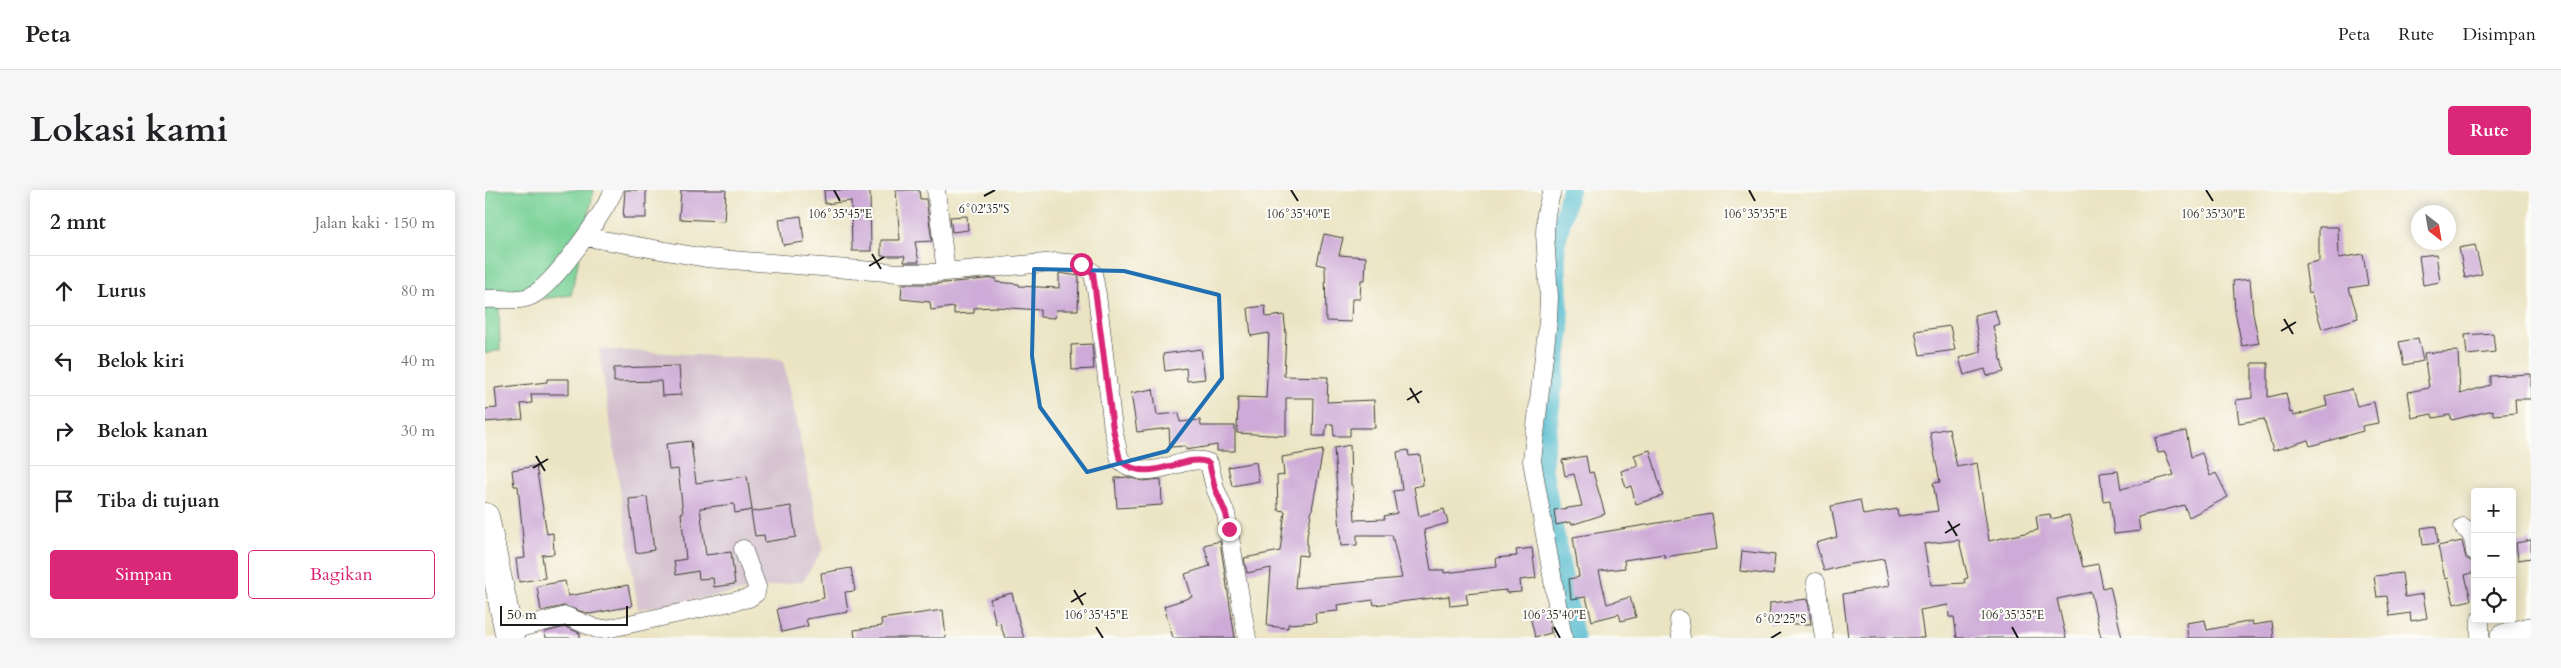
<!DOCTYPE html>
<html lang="id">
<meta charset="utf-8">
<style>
body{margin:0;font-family:Cardo,serif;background:#f6f6f6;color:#202124}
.controls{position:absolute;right:15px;bottom:15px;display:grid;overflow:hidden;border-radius:5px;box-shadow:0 2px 12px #0003}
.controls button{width:45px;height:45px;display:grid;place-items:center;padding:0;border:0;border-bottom:1px solid #e0e0e0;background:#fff;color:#202124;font:25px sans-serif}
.compass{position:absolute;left:1926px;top:15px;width:45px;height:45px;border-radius:50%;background:#fff;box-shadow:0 2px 12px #0003;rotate:149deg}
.scale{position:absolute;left:15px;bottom:12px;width:128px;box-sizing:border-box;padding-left:5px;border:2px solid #1c1c1c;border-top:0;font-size:14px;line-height:18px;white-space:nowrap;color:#1c1c1c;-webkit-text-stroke:4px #fdfcf7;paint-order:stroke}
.stop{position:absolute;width:15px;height:15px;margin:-11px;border:4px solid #db2777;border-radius:50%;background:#fff}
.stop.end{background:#db2777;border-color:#fff;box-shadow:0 1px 5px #0008}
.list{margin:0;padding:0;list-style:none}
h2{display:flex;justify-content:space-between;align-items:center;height:65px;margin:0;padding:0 20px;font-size:21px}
h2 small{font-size:16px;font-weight:400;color:#757577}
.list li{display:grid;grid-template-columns:32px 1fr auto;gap:15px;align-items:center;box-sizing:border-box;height:70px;padding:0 20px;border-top:1px solid #e0e0e0}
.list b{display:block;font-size:19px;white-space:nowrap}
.list em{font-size:16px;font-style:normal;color:#757577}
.actions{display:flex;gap:10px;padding:15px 20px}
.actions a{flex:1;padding:11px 0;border:1px solid #db2777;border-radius:5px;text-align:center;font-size:18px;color:#db2777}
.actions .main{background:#db2777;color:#fff}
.icon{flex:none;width:28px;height:28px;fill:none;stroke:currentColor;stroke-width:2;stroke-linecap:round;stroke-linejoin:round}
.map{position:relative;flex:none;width:2046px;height:448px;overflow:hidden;border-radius:5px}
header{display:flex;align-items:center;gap:30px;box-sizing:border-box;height:70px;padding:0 25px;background:#fff;border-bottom:1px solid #e0e0e0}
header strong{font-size:24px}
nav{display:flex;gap:28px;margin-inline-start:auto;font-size:18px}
.intro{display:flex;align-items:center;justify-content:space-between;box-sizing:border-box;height:120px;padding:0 30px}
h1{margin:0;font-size:35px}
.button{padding:12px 22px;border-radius:5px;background:#db2777;color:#fff;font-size:18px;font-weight:700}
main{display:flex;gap:30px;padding:0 30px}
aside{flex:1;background:#fff;border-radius:5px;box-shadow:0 2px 12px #0003}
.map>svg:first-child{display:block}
.industrial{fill:#d1bdcb}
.green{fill:#78d196;stroke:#4a7659}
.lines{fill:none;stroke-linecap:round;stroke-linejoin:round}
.canal{stroke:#52bbcf;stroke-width:18}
.building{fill:#cdaad7;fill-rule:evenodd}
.minor-casing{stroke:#3b3a35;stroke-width:19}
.primary-casing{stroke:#3b3a35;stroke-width:29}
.minor{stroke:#fff;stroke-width:18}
.primary{stroke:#fff;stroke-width:28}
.route{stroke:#db2777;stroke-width:6}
.marked{fill:none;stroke:#1f6fb2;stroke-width:4;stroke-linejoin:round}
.ticks{fill:none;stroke:#1c1c1c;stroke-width:2}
.ticks-label{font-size:12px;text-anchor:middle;fill:#1c1c1c;stroke:#fdfcf7;stroke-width:4;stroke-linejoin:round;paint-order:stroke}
</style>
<header>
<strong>Peta</strong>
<nav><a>Peta</a><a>Rute</a><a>Disimpan</a></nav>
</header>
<div class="intro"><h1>Lokasi kami</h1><a class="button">Rute</a></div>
<main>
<aside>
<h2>2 mnt<small>Jalan kaki · 150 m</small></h2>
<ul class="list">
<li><svg class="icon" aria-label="ahead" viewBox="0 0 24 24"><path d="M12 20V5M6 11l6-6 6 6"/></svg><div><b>Lurus</b></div><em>80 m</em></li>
<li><svg class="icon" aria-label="left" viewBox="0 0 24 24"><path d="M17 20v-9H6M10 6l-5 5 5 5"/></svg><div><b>Belok kiri</b></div><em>40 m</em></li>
<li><svg class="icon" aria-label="right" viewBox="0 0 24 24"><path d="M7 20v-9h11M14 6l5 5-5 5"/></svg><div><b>Belok kanan</b></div><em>30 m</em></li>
<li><svg class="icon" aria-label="arrive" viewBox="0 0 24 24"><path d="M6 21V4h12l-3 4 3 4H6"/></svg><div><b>Tiba di tujuan</b></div></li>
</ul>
<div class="actions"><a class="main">Simpan</a><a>Bagikan</a></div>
</aside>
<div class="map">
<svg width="2046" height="448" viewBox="0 0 2046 448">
<rect width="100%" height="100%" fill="#fdfcf7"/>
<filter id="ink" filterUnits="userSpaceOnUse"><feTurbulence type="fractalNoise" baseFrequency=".02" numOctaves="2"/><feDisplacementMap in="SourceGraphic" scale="10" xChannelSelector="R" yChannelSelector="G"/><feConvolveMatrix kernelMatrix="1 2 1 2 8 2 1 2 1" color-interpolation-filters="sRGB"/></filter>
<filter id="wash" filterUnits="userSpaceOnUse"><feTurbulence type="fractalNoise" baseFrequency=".0096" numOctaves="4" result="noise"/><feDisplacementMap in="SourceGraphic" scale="20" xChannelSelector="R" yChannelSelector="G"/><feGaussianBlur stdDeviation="1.12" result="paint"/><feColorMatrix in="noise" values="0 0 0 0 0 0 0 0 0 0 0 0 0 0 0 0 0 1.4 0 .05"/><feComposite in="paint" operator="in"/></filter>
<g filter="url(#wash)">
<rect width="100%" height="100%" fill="#ebe4c3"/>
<path class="industrial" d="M114,159L298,170L338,359L318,391L153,419Z"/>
<path class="green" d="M0,0H109L86,105L14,115L15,160L0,164Z"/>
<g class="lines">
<path class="canal" d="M1085,0L1071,55L1076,139L1058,277L1090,448"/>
</g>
<g id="blocks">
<path class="building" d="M140,0H161V28H138Z
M196,0H241L239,31L194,29Z
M339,0H385L386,61H367L366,11L340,14Z
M411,0H434L435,9H441L447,51L430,52L434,72H419L420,66H396V50H415Z
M316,26L319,52L298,55L294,29Z
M482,26L483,40L467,42L465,27Z
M1834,37H1853L1854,68L1878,64L1883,95L1864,98L1873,128L1837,139L1826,103L1824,104L1820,74L1834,71Z
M839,44L858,48L854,65L881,67L880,90H876L875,109H867L866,132L841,131L840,76L832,74Z
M1990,55L1997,84L1980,88L1974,58Z
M1951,64L1955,92L1938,95L1934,66Z
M574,83L594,86L593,120H571L570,128L555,127V120L510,117L489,118V123L469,124V117L446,120L445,112L416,109L417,94H449L511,88V92L534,94V96L574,98Z
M1765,89L1768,124L1774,153L1757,156L1750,121L1748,91Z
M780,116L781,127L799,125L801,144L799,186L843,187L842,212L889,210L890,238H865V246H849L848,234H842L840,246H828L829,208H801V246L752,243L753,207L781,208L784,143L766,146L763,118Z
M1510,120L1514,134L1508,136L1519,182L1502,186L1500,179L1479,185L1474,168L1496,162L1489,125Z
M1465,136L1470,160L1435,165L1430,141Z
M2008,143L2010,162L1982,165L1980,145Z
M1933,148L1938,171L1919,175L1914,152Z
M607,154L609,179L587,180L586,155Z
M716,159L720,189L702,191L701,178L680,181L678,164Z
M1973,161L1975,204L2005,195V186L2046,184V209H2030L2031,223L2008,225V220L1967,230L1965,225L1948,228L1947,224L1927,228L1923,202L1944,198L1939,163Z
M1767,173H1783V207L1801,203L1805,223L1807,222L1808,226L1842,216L1840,206L1867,199L1872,216L1889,212L1893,233L1877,236L1878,241L1825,256L1823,250L1788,261L1779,229L1754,233L1751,210L1767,208Z
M194,176L196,205L177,206L176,191L129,192V178Z
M62,189H84V204H46L47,213L36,214L38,229L0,232V219L12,218L10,198L62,192Z
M668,199L672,225L694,223L695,232L715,230L716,236H750V261H732V255L701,260V256L685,257L684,238L652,242L646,203Z
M1464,238L1472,277L1492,273L1504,351L1553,340L1551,326L1565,324L1566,329L1584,325L1598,377L1613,374L1618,398L1625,396L1637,448H1616L1606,402L1572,409L1581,448H1472L1469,427H1464L1463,415L1435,420L1439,448H1363L1358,404L1404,396L1399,369L1366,374L1339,381L1331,353L1352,347L1346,316L1375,310L1378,325L1412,319L1413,326L1453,321L1448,293L1455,292L1445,242ZM1474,350L1483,388L1479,389L1480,393L1446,395L1439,354Z
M1701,241L1706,267L1717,263L1725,286L1731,283L1743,307L1704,327L1699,315L1653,327L1655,341L1629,344L1625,310L1618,311L1615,283L1633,281L1636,299L1689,285L1680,262L1673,263L1670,248Z
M206,251L211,293L262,286L267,320L250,323L249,314L215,318L221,365L246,362L250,394L229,397L228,388L214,389L213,381L191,385L189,371L201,369L196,323H198L193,279L184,280L181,254Z
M865,255L866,295H868L870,330L900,329L899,326L912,323L908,301L917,300L912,262L923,260L924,266L935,265L938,295L929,297L934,326L959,319L963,333L939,340L946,380H959V383L1012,377L1011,368L1032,366L1031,360L1047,358L1051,388L1035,390L1036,402L1021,403V400L981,404L983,414L965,416L964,406L889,415L888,410L852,415L853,421L830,423L831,432L803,434V438L782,436L786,378L762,383L759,368L795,361L800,321L793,320L792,286L799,285L797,267L838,260L822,346V366L813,365L810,398L917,388L907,345H872V355L856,356L849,258Z
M1165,260L1178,306L1151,314L1146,296L1141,298L1136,281L1153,276L1149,265Z
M1101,266L1104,283L1108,282L1120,324L1086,335L1085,332L1071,335L1069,320L1097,316L1089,284L1080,286L1077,270Z
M771,272L774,291L747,296L743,277Z
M51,276L62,344L68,343L69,364L57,365L60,388L34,392L31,369L40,368L33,296H29L27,280Z
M642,287L658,291L676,289L677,315L632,318L630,288Z
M162,307L169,360L151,363L144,309Z
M306,316L311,347L280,352L279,345L270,346L266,322Z
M1227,324L1232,359L1179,367V364L1139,370L1140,378L1114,381L1122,414L1145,407L1151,427L1136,431L1134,424L1107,431L1101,407L1086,409L1084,389L1094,387L1088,347Z
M1951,336L1953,353L1938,355L1936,338Z
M2046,350V368L2033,370L2031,353Z
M735,351L750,448H688L679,416L707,407L700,384L725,376L719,355Z
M1977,351L1981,368L1988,372L1990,382L1980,385L1986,410L1969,414L1963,388L1960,389L1953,356Z
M1257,361L1290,365L1288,385L1255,381Z
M366,378L370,401L360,402L363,422L321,429L323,436L297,442L292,419L339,408L336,383Z
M1917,383L1920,407L1938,404L1942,428L1926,431L1925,423L1905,426L1902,406L1892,407L1889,386Z
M80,391L83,406L143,395L147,416L105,424L79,416L56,421L52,396Z
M527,403L535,436L539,448H520L515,433L511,435L505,409Z
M1323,409L1326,434H1284L1285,413Z
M1062,419L1066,443L1050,447L1044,422Z
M458,420L461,448H370L369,440L397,436L396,429Z
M1720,430L1722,440L1767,431L1768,435L1787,432L1789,448H1703L1701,433Z
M80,437L95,443V448H61L60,442Z"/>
</g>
</g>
<g filter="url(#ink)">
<use href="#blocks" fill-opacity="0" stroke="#3b3a35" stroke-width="1"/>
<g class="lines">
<defs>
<path id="minor" d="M451,0L461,82
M1067,0L1061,23L1060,44L1064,107L1063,131L1047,271L1078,448
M101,47L221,68L414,83H448L571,72L596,74L608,83L612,105L628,239L635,270C663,297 701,261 724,273L730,298L741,324L762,448
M0,109C13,108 34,112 46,106C69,95 118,24 129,0
M1978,337C1988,343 1989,351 1990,362
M1331,392L1339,448
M1995,429V448
M1194,430L1196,448
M23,441L81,426L112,439H121L264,408L271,403L272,397L258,359"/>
<path id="primary" d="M0,327L25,448
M2019,448L2046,441"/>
</defs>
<use href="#minor" class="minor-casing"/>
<use href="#primary" class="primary-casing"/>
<use href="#minor" class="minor"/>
<use href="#primary" class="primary"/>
</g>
</g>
<g class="lines" filter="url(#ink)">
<path class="route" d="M596,74L608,83L628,239L635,270C663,297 701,261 724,273L730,298L741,324L744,339"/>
</g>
<path class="marked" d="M549,79L639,81L734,105L737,188L682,261L602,282L555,217L547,166Z"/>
<path class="ticks" d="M349,0L355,11M806,0L813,11M1264,0L1270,11M1721,0L1728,11M499,6L510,0M387,64L396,79M384,76L399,67M1799,129L1808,144M1796,141L1811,132M925,198L934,213M922,210L937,201M51,266L60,281M48,278L63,269M1463,331L1472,346M1460,343L1475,334M589,400L598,415M586,412L601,403M611,437L618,448M1069,437L1075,448M1527,437L1533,448M1286,448L1296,442"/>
<g class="ticks-label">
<text x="499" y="23">6°02'35"S</text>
<text x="355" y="28">106°35'45"E</text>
<text x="813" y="28">106°35'40"E</text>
<text x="1270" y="28">106°35'35"E</text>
<text x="1728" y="28">106°35'30"E</text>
<text x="611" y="429">106°35'45"E</text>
<text x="1069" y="429">106°35'40"E</text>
<text x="1527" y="429">106°35'35"E</text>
<text x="1296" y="433">6°02'25"S</text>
</g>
</svg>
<div class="controls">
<button>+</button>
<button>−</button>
<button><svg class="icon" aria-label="locate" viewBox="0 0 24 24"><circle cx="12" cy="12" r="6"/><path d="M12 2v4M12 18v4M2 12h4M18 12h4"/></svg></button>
</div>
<svg class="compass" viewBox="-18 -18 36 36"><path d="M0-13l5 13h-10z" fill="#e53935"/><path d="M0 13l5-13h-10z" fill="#757577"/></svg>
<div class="scale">50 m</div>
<div class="stop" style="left:596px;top:74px"></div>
<div class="stop end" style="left:744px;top:339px"></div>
</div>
</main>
